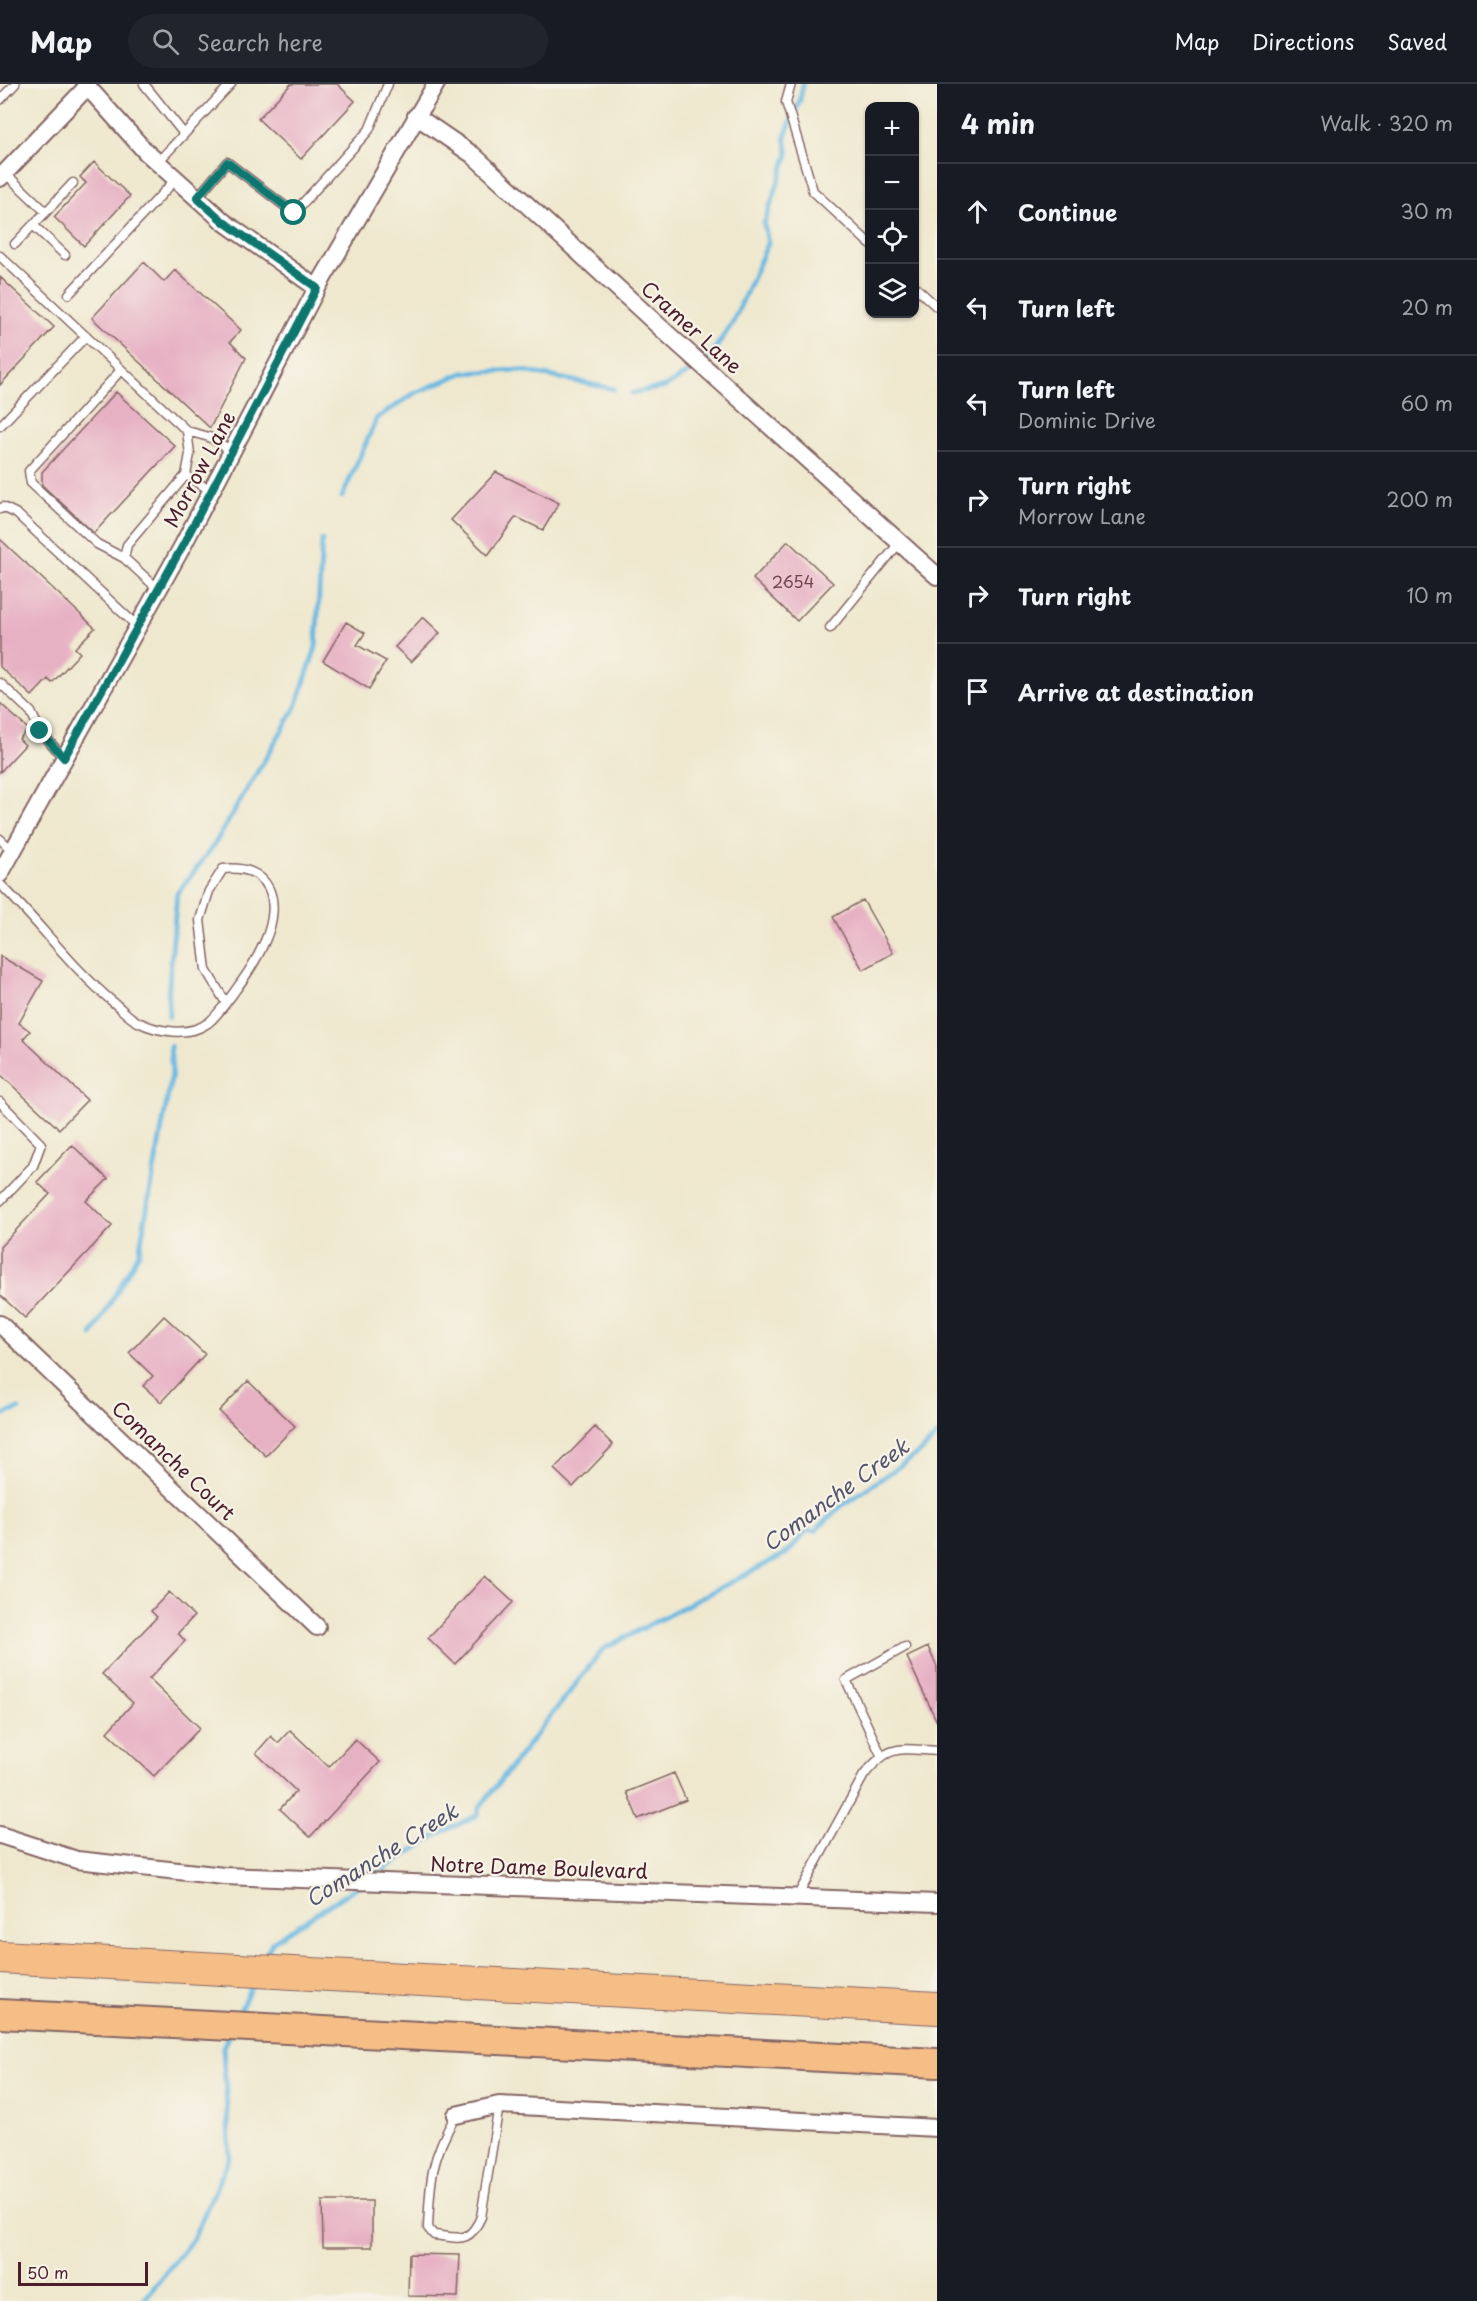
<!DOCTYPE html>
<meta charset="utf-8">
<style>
body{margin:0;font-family:"Playpen Sans",sans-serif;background:#20242c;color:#f1f3f6}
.controls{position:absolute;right:18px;top:18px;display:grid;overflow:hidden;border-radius:12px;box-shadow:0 2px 4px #0004}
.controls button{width:54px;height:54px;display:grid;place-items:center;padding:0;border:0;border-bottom:2px solid #363941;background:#171b24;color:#f1f3f6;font:30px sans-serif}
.scale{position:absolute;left:18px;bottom:15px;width:130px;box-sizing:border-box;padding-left:6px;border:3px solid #4a1f2b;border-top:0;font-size:16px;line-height:21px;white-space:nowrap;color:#4a1f2b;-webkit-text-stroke:4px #f7f3e8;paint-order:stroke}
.stop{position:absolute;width:18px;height:18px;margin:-14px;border:4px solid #0f766e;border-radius:50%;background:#fff}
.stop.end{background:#0f766e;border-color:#fff;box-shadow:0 2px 6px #0008}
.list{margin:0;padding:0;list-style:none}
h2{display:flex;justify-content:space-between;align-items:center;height:78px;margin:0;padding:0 24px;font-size:26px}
h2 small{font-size:20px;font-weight:400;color:#9ea1a6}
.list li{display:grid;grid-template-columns:39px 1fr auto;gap:18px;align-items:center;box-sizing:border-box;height:96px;padding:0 24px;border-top:2px solid #363941}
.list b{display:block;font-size:22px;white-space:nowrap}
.list p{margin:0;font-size:20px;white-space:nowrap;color:#9ea1a6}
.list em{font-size:20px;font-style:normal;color:#9ea1a6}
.icon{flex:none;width:33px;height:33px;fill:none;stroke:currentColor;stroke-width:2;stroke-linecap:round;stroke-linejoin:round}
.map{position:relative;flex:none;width:937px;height:2217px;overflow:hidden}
header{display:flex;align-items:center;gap:36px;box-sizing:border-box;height:84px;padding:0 30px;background:#171b24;border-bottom:2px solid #363941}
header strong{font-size:28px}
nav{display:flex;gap:33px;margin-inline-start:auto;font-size:21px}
.search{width:420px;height:54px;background:#20242c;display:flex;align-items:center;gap:15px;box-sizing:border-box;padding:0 21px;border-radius:33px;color:#9ea1a6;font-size:22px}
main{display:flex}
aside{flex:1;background:#171b24}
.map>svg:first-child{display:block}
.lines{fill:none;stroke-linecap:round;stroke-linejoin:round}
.stream{stroke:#66b7e1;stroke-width:5}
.building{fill:#e7b1c4}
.service-casing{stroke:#846564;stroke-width:11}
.minor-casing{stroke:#846564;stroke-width:20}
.trunk-casing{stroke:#846564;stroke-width:32}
.motorway-casing{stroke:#846564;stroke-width:34}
.service{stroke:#fff;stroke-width:8}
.minor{stroke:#fff;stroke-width:16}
.trunk{stroke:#f6be87;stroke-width:28}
.motorway{stroke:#f6be87;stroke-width:32}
.route{stroke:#0f766e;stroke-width:8}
.labels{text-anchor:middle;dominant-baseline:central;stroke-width:4.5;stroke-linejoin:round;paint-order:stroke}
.number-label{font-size:16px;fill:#714451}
.street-label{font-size:20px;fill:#4a1f2b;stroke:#f7f3e8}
.water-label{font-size:21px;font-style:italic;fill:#54546b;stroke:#f7f3e8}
</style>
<header>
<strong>Map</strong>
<div class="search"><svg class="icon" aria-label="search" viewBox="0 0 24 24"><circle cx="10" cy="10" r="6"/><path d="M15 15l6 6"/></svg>Search here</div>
<nav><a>Map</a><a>Directions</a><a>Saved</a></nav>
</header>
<main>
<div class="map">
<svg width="937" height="2217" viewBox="0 0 937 2217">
<rect width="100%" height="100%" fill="#f7f3e8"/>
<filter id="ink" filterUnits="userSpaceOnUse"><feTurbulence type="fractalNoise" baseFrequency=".0167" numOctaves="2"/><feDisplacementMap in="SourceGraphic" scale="12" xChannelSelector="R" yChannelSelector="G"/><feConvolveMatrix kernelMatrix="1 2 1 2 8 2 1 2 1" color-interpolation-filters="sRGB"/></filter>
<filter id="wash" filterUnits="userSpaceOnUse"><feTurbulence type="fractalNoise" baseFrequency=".008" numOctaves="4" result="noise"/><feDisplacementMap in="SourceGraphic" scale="24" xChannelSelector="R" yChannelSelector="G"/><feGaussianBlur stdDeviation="1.35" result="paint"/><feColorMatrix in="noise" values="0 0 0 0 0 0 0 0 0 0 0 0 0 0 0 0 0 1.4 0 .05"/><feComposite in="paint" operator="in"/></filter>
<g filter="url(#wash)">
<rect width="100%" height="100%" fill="#efe8ce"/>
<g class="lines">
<path class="stream" d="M705,280L733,238L768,159L764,140L788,70L785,52L800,16L803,0
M632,309L665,303L689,288
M342,413L377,334L415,309L463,289L519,286L614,305
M169,932L168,912L177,810L214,761L296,623L316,563L322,456
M92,1251L139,1169L172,989L170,962
M0,1332L19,1325
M372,1793L438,1750L478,1731L479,1724L603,1565L787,1469L807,1446L815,1447L840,1423L923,1366L937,1351
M263,1878L272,1858L357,1803
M236,1935L254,1897
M143,2217L193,2155L230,2073L223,1963L229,1951"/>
</g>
<g id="blocks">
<path class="building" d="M291,0H337L355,17L301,75L258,35Z
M94,78L130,112L84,162L54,133L86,99L80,93Z
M144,178L164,198L175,186L241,246L230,258L246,274L210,344L92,234Z
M0,193L54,243L0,301Z
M116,308L175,362L94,449L42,401V388Z
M496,388L559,419L543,446L516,433L488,471L451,436Z
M0,455L95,544L75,564L80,569L52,599L48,595L32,612L0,583Z
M788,457L833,499L797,537L753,495Z
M423,533L440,549L411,578L395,563Z
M346,538L365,549L357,561L386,577L369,605L323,577Z
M0,619L28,645L19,655L25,661L0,688Z
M863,816L893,869L863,886L833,833Z
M0,872L43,897L19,939L30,947L23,955L87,1016L59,1045L0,990Z
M72,1061L108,1095L86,1117L112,1142L25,1234L0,1211V1163L50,1110L37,1098Z
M164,1232L205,1270L161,1318L143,1302L153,1292L129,1269Z
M248,1297L295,1342L266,1372L219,1327Z
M595,1343L613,1361L573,1403L554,1385Z
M485,1492L513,1518L455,1580L428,1554Z
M169,1508L194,1532L178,1549L185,1557L149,1595L200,1644L154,1692L107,1648L133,1619L102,1590L157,1533L151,1527Z
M928,1563L937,1583V1638L907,1573Z
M290,1646L329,1683L355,1655L380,1678L310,1753L280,1725L296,1707L256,1669L271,1652L278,1659Z
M674,1689L686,1716L638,1735L627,1708Z
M322,2117H372V2163H323Z
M409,2170L460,2171L458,2213L408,2212Z"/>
</g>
</g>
<g filter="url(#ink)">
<use href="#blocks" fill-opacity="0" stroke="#846564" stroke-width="1.5"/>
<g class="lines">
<defs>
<path id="service" d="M144,0L184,50
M791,0L786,18L813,107L870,160
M0,16L15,0
M158,78L231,0
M5,89L46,128L33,141
M197,114L227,78L294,129L369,46L388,0
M46,128L73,99
M15,160L33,141L65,171
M0,172L187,347L190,370L186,391
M914,202L937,223
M69,210L176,95
M121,286L29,387L31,399L97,460L124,474
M0,342L86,252
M187,347L209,353L232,367
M0,425L3,423L17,430L138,543
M158,505L124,474L127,461L186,391L211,407
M830,544L900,458
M0,599L31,628L40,647L64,674
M0,755L13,767
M0,800C39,838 71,883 113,918C121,924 129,934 138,938C158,948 189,953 208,939C217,932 225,920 232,911C245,893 256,878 265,857C282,818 272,780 223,785L209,807L200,836L206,886L226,919
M0,1018L41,1060L33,1082L0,1117
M881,1671L846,1596L905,1563
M797,1813L864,1691C890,1659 899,1665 937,1667
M456,2031C431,2074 430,2095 428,2144L434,2151C460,2154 469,2160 481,2133L499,2021"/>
<path id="minor" d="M85,0L146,68L224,138L317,204
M416,32L473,71L662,245L937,492
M0,94L87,3
M0,790L182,463L317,204L436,0
M0,1240L317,1543
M0,1751L77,1776L224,1792L937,1819
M456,2031L499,2021L937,2044"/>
<path id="trunk" d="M0,1930L937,1979"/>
<path id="motorway" d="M0,1873L937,1924"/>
</defs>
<use href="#service" class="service-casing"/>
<use href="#minor" class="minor-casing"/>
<use href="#trunk" class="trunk-casing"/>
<use href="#motorway" class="motorway-casing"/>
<use href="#service" class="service"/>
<use href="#minor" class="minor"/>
<use href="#trunk" class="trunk"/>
<use href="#motorway" class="motorway"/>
</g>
</g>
<g class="lines" filter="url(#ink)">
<path class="route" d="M40,647L64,674L182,463L317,204L224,138L197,114L227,78L294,129"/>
</g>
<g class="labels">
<g class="number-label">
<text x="793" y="497">2654</text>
</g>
<g class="street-label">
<text transform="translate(692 243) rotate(42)">Cramer Lane</text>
<text transform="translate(199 385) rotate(-62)">Morrow Lane</text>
<text transform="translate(174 1376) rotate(44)">Comanche Court</text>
<text transform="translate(539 1783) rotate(2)">Notre Dame Boulevard</text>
</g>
<g class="water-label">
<text transform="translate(835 1410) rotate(-36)">Comanche Creek</text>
<text transform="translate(381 1770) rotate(-32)">Comanche Creek</text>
</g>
</g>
</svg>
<div class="controls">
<button>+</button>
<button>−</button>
<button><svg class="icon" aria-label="locate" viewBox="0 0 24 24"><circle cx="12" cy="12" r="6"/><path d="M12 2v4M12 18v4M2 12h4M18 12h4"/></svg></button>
<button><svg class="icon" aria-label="layers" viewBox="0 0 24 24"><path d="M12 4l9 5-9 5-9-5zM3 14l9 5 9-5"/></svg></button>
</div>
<div class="scale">50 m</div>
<div class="stop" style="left:294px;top:129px"></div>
<div class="stop end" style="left:40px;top:647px"></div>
</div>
<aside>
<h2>4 min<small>Walk · 320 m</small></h2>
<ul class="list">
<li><svg class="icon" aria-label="ahead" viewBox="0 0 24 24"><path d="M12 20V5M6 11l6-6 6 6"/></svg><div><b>Continue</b></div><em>30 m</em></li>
<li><svg class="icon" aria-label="left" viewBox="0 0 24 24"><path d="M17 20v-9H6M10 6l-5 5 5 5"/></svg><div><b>Turn left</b></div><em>20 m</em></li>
<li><svg class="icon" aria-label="left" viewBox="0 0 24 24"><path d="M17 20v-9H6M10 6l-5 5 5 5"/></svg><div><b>Turn left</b><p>Dominic Drive</p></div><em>60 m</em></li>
<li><svg class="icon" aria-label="right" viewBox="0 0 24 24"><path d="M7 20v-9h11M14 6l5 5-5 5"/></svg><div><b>Turn right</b><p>Morrow Lane</p></div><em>200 m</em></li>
<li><svg class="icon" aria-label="right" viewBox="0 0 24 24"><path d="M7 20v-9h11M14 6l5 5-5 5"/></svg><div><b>Turn right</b></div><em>10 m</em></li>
<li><svg class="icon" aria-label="arrive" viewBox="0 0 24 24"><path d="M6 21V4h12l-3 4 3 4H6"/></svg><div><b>Arrive at destination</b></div></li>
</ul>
</aside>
</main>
